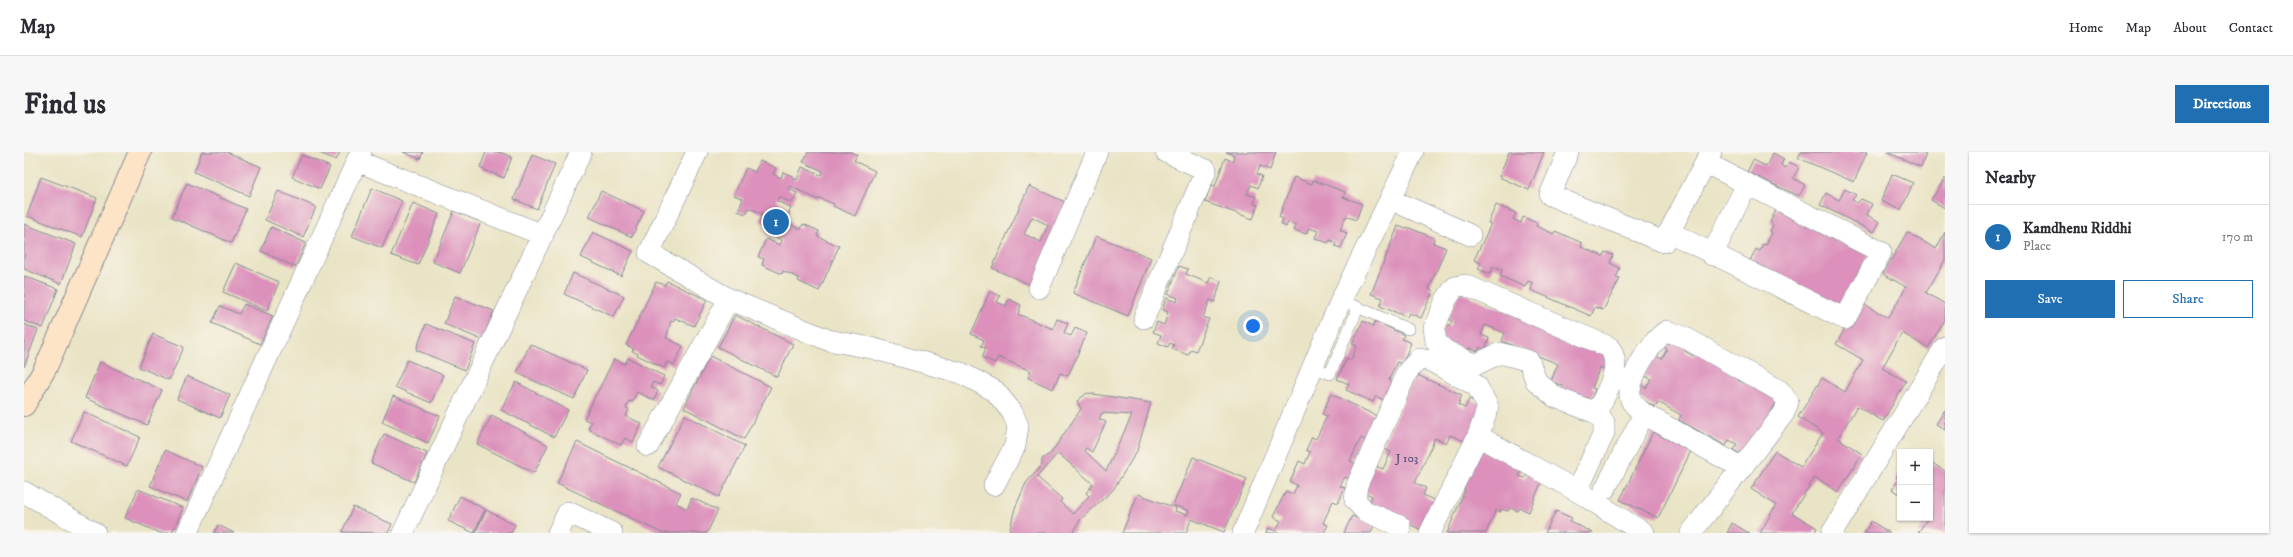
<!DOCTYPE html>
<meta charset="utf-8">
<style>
body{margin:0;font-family:"IM FELL DW Pica",serif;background:#f7f7f7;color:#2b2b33}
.controls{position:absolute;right:12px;bottom:12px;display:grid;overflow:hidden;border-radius:0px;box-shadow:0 1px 3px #0004}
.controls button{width:36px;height:36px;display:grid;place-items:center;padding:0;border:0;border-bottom:1px solid #e1e1e2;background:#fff;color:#2b2b33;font:20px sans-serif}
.you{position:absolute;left:1229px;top:174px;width:14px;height:14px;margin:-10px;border:3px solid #fff;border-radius:50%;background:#1a73e8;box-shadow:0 0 0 6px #1a73e833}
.badge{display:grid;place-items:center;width:26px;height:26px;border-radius:50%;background:#1f6fb2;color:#fff;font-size:13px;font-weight:700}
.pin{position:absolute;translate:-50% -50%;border:2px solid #fff;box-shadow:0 1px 4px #0006}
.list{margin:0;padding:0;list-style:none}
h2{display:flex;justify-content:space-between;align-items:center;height:52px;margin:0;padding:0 16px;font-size:17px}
h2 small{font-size:13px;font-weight:400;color:#7c7c81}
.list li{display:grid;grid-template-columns:26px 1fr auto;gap:12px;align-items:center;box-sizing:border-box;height:64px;padding:0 16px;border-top:1px solid #e1e1e2}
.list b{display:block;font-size:15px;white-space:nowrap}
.list p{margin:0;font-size:13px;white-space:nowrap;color:#7c7c81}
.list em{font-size:13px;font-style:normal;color:#7c7c81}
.actions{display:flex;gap:8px;padding:12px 16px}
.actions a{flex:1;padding:9px 0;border:1px solid #1f6fb2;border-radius:0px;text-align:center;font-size:14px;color:#1f6fb2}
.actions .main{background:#1f6fb2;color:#fff}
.map{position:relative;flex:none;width:1921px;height:381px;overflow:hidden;border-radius:0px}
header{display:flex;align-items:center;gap:24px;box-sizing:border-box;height:56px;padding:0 20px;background:#fff;border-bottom:1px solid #e1e1e2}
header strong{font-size:19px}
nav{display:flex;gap:22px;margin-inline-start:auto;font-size:14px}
.intro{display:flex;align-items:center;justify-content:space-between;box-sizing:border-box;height:96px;padding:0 24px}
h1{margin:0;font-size:28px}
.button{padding:10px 18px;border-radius:0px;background:#1f6fb2;color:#fff;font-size:14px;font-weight:700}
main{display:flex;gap:24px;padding:0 24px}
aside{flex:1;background:#fff;border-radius:0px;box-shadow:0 1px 3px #0004}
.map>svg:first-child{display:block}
.building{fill:#dc90bb;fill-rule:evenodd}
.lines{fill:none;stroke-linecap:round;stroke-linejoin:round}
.lane-casing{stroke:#828a92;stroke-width:12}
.street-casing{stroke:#828a92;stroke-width:22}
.secondary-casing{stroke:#828a92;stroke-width:24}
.lane{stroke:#fff;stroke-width:11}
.street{stroke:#fff;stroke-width:21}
.secondary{stroke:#fee4c6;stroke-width:22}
.labels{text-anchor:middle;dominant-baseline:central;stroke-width:3;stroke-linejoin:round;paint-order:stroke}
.number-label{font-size:12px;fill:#4b4775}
</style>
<header>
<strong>Map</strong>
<nav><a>Home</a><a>Map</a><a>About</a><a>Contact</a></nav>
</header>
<div class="intro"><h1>Find us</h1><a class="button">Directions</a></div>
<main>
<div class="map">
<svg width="1921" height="381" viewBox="0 0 1921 381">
<rect width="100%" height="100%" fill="#f7f3e8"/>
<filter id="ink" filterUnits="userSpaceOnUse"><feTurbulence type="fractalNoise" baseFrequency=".025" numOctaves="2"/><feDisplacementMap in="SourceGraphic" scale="8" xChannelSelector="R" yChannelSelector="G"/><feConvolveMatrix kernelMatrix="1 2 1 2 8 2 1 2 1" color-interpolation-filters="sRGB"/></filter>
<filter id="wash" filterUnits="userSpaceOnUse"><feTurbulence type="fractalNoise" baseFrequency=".012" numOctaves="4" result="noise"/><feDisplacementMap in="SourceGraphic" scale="16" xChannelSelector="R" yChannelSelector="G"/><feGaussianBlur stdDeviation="0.9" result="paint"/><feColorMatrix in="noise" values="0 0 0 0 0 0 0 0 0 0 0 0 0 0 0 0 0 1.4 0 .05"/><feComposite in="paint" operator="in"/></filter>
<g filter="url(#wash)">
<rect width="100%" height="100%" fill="#eae4c6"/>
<g id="blocks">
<path class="building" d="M178,0H203L237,15L225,44L170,20Z
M293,0H316L312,8Z
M379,0H399L396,7Z
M462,0H476L488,5L480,26L456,16Z
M784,0H826L833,3L830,9L851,19L831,64L809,54L810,52L795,46L794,48L766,34L765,37L773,41L768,51L755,45L753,49L767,56L762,68L768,71L767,73L777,77L779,72L795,79L793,84L815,94L795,139L774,129L775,126L759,119L758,122L738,113L740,107L734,105L742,87L756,93L758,88L744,82L748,74L736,69L739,62L725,56L722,62L714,59L719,47L710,43L722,16L731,20L736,9L752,16L749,22L757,26L759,20L770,25L769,27L773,28L778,15L797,23L799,19L779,10Z
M1202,0H1252L1246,18L1236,14L1233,22L1238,24L1234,36L1227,33L1223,42L1232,45L1230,52L1234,53L1229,67L1181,50L1187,33L1191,34L1201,6L1208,9L1210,3Z
M1485,0H1520L1505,38L1475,25Z
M1777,0H1843L1830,30L1774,6Z
M1863,0H1898L1902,2L1897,15Z
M1749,1L1760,7L1757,13L1761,16L1765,10L1775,15L1769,26L1781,33L1775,44L1723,20L1729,8L1742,14Z
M278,3L306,15L296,37L268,25Z
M508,3L531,12L513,57L490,47Z
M1868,22L1889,31L1877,58L1857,49Z
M17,25L73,46L58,85L3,64Z
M1270,25L1288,32L1289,28L1321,40L1319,45L1338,52L1332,68L1322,64L1316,78L1323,81L1317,96L1311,94L1312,91L1306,88L1304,91L1291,86L1294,79L1285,76L1282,82L1270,78L1272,73L1264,70L1262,75L1257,72L1259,67L1255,65Z
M1921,26V56L1907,48Z
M163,31L222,57L207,91L148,65Z
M1005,34L1050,54L1013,136L968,116ZM1008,65L1024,73L1017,90L1000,82Z
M348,36L378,49L358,96L328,84Z
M1821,37L1832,43L1828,48L1833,51L1837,47L1848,52L1843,63L1856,70L1850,80L1796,53L1802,41L1815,48Z
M254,39L292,55L279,85L241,68Z
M577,39L620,59L608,85L565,65Z
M389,51L415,62L394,113L367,103Z
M1755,52L1846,99L1819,159L1723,114L1732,97L1736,99L1739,92L1742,93L1748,81L1746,79L1749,73L1746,70Z
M1472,53L1492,61L1489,67L1497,71L1499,65L1513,71L1512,74L1530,82L1531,79L1558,91L1557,95L1579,104L1581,100L1589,103L1586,111L1596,116L1592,126L1596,127L1579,158L1571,155L1567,164L1507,138L1509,131L1504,129L1501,135L1476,124L1478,118L1469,115L1466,122L1454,117L1457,111L1450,108L1467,72L1464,71Z
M430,59L457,70L436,121L409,110Z
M0,72L52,92L37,132L0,117Z
M1374,74L1382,77L1383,75L1410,86L1409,91L1422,96L1405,137L1409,139L1397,166L1385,161L1383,165L1356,154L1359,146L1347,142Z
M247,75L282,91L271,115L237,99Z
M569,80L609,99L597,124L557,105Z
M1883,80L1912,97L1921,80V108L1902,141L1921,152V168L1904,196L1878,181L1858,216L1882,229L1859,269L1833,254L1814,286L1838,302L1814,340L1791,325L1768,361L1793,376L1790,381H1736L1752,353L1727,337L1751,299L1777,315L1799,281L1774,265L1798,226L1821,240L1839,208L1812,192L1836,150L1864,166L1882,135L1859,122Z
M1072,84L1127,106L1104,164L1049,141Z
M212,111L255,130L243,159L199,140Z
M1155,114L1164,117L1162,122L1184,131L1187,125L1197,129L1191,150L1186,148L1179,165L1185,167L1172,199L1167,197L1164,203L1148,197L1150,193L1146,191L1144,195L1134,191L1137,183L1129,180L1133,170L1140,173L1144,160L1138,158L1142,146L1153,150L1154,146L1144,142Z
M549,121L600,144L590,165L540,142Z
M0,124L34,137L19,176L0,169Z
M643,129L683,148L670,174L651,166L649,170L647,169L642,186L659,194L650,213L643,210L640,216L613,203L614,202L608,199L610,197L602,193L632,130L641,133Z
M966,139L976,144L973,150L982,154L985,147L997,153L994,162L1029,177L1033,167L1044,171L1040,181L1047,184L1051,176L1063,181L1044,224L1036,221L1029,237L1004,226L1007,219L974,205L971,211L958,205L962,196L957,194L960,188L947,182Z
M1435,140L1586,201L1580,217L1576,215L1568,236L1571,237L1567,248L1538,237L1539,234L1527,229L1534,212L1478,189L1481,181L1461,173L1457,183L1465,186L1461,198L1456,195L1454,199L1445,196L1444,199L1414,187L1420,173L1425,175L1428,169L1424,167Z
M431,144L470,159L458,188L420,172Z
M220,152L249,164L236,192L188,171L196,154L215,162Z
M711,163L769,192L753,225L694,195Z
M1339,169L1349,174L1351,169L1380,183L1378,187L1387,191L1378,212L1373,210L1365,228L1370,231L1361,249L1352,244L1349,250L1322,238L1325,232L1313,227L1323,206L1327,208L1333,194L1328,192Z
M0,172L14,178L0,215Z
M402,172L451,192L441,218L392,198Z
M129,182L160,195L145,228L115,215Z
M1643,183L1663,195L1661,199L1669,204L1672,198L1718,223L1714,228L1721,232L1724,226L1756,244L1722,305L1709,298L1713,292L1705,288L1702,294L1655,268L1657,263L1634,250L1631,255L1609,242L1615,232L1622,236L1627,227L1620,223L1631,203L1638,207L1643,197L1637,194Z
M506,192L563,218L550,247L493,221Z
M686,204L747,235L720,287L660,256Z
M604,206L640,224L636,233L629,230L627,235L634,239L630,248L613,240L608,250L605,249L602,256L605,257L602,264L618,272L609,290L601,286L597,293L564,277L567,270L560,267L590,207L601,212Z
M383,208L419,223L407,251L371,235Z
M76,210L138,238L123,273L61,246Z
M1391,222L1438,243L1434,253L1441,256L1445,247L1459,253L1443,290L1426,283L1423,291L1411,286L1391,331L1402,336L1399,343L1416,351L1402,380L1359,360L1345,351L1348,344L1338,339L1350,313L1359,317L1367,300L1358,296Z
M163,224L206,243L196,266L153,247Z
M492,230L544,258L530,285L477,258Z
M1063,241L1127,251L1113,299L1089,338L1056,368L1049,381H985L991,356L1002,331L1018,313V307L1027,301L1057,257L1053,249ZM1078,261L1108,263L1082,319L1060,298L1062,296L1068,300L1082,270L1075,267ZM1034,301L1069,332L1062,341L1065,344L1049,362L1036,350L1038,347L1013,325Z
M1307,242L1355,265L1343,289L1337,286L1326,309L1332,312L1325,327L1321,325L1316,334L1321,336L1314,351L1309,349L1299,371L1304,373L1300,381H1242L1244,376L1252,379L1257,369L1249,365L1262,339L1269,342L1273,333L1266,330L1275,309L1281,312L1286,300L1282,298L1288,285L1292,287L1303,264L1298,262Z
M369,244L416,264L404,291L358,270Z
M1921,258V278L1912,272Z
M60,260L116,285L103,314L47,289Z
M468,263L524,293L510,321L453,292Z
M661,263L721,294L695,345L634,315Z
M1629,280L1667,299L1634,366L1596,348Z
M360,282L403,301L390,330L347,311Z
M553,290L657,341L652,351L663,357L668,346L694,358L683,381H638L533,331Z
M1452,294L1499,315L1495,324L1501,326L1504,320L1519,326L1505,360L1496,356L1494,359L1486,356L1484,359L1477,357L1476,360L1472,358L1462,381H1423L1441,338L1434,336Z
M141,298L178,315L163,350L126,334Z
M1169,305L1223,327L1200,380L1167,367L1162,381H1098L1114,342L1152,356L1151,359L1163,363L1165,359L1149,353Z
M1908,311L1921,319V381H1894L1903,367L1901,366H1906V314Z
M1876,319V342L1868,337L1875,327L1872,325Z
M114,337L159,356L148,381H136L101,366Z
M436,344L461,357L450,381L424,369Z
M329,355L368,372L364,381L318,380Z
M462,358L491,373L487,381H451Z
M1532,359L1548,366L1546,369L1569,381H1521Z
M1328,364L1350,373L1347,381H1320Z
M1847,369L1866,381H1840Z
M1708,371L1725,381H1703Z
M194,373L210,381H190Z"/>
</g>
</g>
<g filter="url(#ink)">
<use href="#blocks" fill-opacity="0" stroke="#828a92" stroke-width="1"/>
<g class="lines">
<defs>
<path id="lane" d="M1317,148L1384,177
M1289,215L1306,222L1334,156"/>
<path id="street" d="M673,0L625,101L705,147L804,188L847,196L937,221L971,239L988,260L994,274L991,294L970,333
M1544,0L1526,43L1640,90L1687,0
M333,9L519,83
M1368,48L1446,83
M1645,80L1821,167L1857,100L1682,11
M1688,103L1723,32
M1015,136L1073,0
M1120,166L1182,18L1142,0
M624,294L705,147
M1581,337L1620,262
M1553,339L1580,281V270L1572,261L1531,245L1512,229L1505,209L1476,201L1451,213L1422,199L1412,190L1410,176L1423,146L1431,135L1441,133L1585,195C1600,216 1582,240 1572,261
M0,340L71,381
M163,381L337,0
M379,381L557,0
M534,381L544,360L588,381
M1219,381L1317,148L1389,0
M1376,381V374L1341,359L1331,348L1333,333L1383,220L1395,207L1407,209L1453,234L1464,255L1454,284L1553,339L1620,381
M1406,381L1454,284
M1667,381L1760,261L1764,250L1756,239L1660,185L1643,179C1628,187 1600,231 1607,248C1609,253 1616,258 1620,262L1718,316
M1808,381L1921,195"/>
<path id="secondary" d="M0,253L21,217L116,0"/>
</defs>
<use href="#lane" class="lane-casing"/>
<use href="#street" class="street-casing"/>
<use href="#secondary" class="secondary-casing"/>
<use href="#lane" class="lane"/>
<use href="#street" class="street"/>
<use href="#secondary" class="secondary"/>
</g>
</g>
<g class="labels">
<g class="number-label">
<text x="1383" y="306">J 103</text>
</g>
</g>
</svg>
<div class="controls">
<button>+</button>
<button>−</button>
</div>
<div class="you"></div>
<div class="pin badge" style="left:752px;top:70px">1</div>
</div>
<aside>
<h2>Nearby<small></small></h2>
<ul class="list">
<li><span class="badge">1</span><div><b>Kamdhenu Riddhi</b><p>Place</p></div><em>170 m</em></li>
</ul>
<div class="actions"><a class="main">Save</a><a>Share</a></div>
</aside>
</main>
